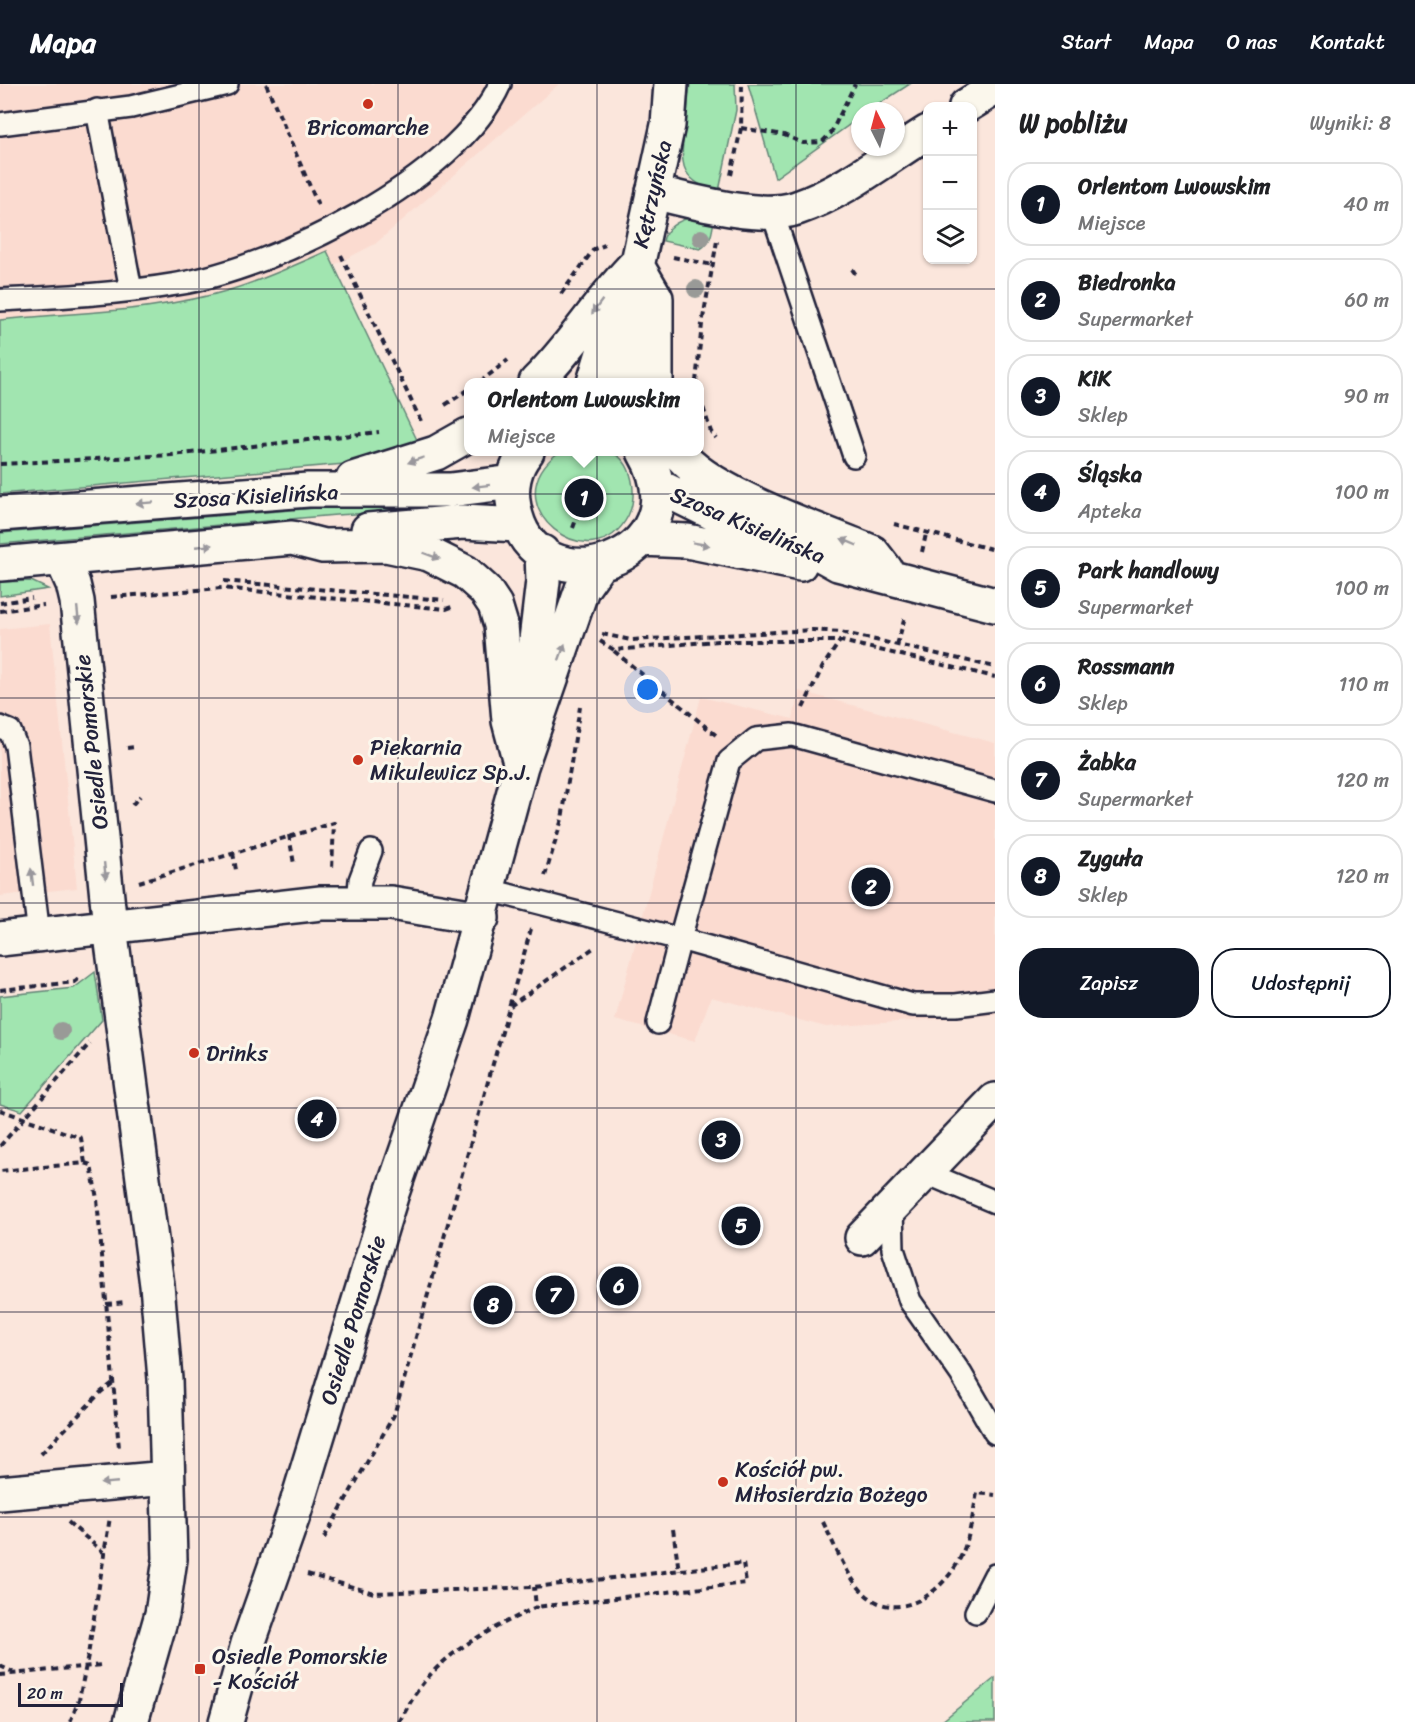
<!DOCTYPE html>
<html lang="pl">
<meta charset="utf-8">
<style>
body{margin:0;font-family:Sriracha,sans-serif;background:#f2f2f2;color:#202124}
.controls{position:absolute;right:18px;top:18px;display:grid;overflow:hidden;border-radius:12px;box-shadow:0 2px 4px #0004}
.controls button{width:54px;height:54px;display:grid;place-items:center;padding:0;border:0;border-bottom:2px solid #e0e0e0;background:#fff;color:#202124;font:30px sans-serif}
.compass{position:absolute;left:851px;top:18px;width:54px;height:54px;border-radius:50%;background:#fff;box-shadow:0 2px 4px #0004;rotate:354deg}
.scale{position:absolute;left:18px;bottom:15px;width:105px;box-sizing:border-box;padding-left:6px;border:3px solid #22223b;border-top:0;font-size:16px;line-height:21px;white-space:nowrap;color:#22223b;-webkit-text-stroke:4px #fbf7ec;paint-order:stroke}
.you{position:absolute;left:648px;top:606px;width:21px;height:21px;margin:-15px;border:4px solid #fff;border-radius:50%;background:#1a73e8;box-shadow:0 0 0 9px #1a73e833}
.badge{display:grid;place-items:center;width:39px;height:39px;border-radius:50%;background:#111827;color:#fff;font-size:20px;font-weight:700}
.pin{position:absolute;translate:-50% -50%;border:3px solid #fff;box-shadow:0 2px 6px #0006}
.popup{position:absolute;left:464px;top:294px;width:240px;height:78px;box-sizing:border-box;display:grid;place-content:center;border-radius:12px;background:#fff;filter:drop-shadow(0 2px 4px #0005);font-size:20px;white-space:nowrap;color:#757577}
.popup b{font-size:22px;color:#202124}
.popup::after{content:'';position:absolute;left:50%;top:100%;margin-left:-12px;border:12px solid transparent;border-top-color:#fff}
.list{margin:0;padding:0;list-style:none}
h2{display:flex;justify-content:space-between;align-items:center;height:78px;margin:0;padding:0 24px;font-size:26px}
h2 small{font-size:20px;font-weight:400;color:#757577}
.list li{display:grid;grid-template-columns:39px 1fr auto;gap:18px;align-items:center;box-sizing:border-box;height:84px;margin:0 12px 12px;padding:0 12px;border:2px solid #e0e0e0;border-radius:24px}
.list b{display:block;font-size:22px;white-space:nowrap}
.list p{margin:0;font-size:20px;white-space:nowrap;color:#757577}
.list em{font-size:20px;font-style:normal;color:#757577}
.actions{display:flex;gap:12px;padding:18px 24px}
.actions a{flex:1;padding:14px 0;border:2px solid #111827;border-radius:24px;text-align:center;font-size:21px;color:#111827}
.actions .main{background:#111827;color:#fff}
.icon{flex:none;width:33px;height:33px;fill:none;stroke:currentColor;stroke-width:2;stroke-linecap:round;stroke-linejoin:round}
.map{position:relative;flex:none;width:995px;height:1638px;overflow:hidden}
header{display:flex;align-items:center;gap:36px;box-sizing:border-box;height:84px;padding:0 30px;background:#111827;color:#fff}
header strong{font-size:28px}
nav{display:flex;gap:33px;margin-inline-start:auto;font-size:21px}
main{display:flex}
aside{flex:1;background:#fff}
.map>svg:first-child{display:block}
.built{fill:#fbdbd0}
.green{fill:#a1e5b0;stroke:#628476;stroke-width:1.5}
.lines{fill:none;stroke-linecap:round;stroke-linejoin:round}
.service-casing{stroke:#22223b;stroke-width:26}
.minor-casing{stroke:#22223b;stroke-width:38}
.tertiary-casing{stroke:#22223b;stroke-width:38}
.path{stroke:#22223b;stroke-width:4;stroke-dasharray:6 4.5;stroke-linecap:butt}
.service{stroke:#fbf7ec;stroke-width:21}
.minor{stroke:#fbf7ec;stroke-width:33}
.tertiary{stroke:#fbf7ec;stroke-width:33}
.tree{fill:#999a97}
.oneway{fill:#99979c}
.grid{fill:none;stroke:#22223b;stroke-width:1.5;stroke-opacity:0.55}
.poi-dot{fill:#c8321e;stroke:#fbf7ec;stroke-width:2}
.labels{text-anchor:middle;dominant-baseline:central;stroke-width:6;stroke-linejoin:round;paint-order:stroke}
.poi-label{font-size:22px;fill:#22223b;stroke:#fbf7ec;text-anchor:start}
.street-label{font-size:22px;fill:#22223b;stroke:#fbf7ec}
</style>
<header>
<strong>Mapa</strong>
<nav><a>Start</a><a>Mapa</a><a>O nas</a><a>Kontakt</a></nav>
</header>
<main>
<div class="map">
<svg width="995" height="1638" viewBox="0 0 995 1638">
<rect width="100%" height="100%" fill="#fbe6dc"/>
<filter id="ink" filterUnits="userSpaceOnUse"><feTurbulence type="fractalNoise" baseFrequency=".0167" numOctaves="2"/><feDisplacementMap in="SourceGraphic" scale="12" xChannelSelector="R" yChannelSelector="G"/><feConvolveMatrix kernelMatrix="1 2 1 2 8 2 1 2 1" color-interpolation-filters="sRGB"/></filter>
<g filter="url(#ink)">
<path class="built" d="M0,0H559L375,160L293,202L0,259Z
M50,540L77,804L0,812V545Z
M799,607L995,659V931L826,943L711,913L695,957L615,936L701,613L793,635Z"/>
<path class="green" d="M690,0H735L736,26L719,107C676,98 680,74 686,38C688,26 688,13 690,0Z
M748,0H910L868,27H860V33L775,94Z
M696,132L714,136C712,147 712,159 700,165L663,157C666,142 682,135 696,132Z
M327,167L418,358L356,379L0,410V236C77,228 158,228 233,205C265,195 296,181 327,167Z
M559,368C572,367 599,364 610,368C634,376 638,413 628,432C593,500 489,421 559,368Z
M443,414L444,425L336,431L0,460V449Z
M31,497L48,505L0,512V498Z
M95,888L102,936L22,1027L0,1020V912L74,904Z
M995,1594V1638H941Z"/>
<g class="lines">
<defs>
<path id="service" d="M97,26L131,206
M0,40L131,23L227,0
M772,127L854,372
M0,216C59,213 118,210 177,200C276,184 458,95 500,0
M0,643L10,647L16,662L39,851
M489,806L680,855L729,677L756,655L792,651L995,707
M358,818L360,796L371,767
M658,939L680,855L913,921H956L995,916
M924,1088L995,1118
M892,1122L893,1165L910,1217L961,1290L995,1349
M976,1528L995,1491"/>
<path id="minor" d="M966,22L995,4
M653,108C691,117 760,137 797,124C844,108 886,74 928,48
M62,475L73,500L77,517L110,843L157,1201L165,1295L170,1475L162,1530L131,1638
M0,855L321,819H391L482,834
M862,1154L995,1016
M0,1409L167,1394"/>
<path id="tertiary" d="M636,180L656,214V298
M536,298C573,262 599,217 636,180
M594,298L610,246L629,219
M627,298L633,249L629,219L668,41L671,0
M527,368C514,383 510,404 514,423C533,531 707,475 644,368
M678,368C707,409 822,447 872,468L886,486
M353,395L436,369L468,351
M658,402L725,435L811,465L838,480L995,521
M0,430L308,406H450L513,398
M368,446L463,438L519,441
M642,455L687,457L800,480
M0,480L292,454L323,462L386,461L429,470L465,488L485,506L495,521L501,541L509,637L521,682
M528,624L543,497L542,468
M226,1638L248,1560L294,1429L392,1109L452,935L521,682L582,505L599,481"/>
</defs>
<use href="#service" class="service-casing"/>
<use href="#minor" class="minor-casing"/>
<use href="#tertiary" class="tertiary-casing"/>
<path class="path" d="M266,0L318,121
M741,44L784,51L803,59L822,58L831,49L855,0
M731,91L741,44L742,0
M341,171L421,337
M673,173L713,181
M852,185L857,192
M561,210L594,165L605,161
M480,298L508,276
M696,298L702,240L717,157
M700,314L711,348L716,354
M445,321L468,306
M0,380L172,371L379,348
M894,440L995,466
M573,444L582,419
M922,468L926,450
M224,497L444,516
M111,513L222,504L446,525L452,523
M0,519L32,514
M0,527L44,521
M602,550L631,556L813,546L840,548L995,583
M600,557L614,566L717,557H841L995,593
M897,561L905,533
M614,567L717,652
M803,624L823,582L840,557
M127,664L136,663
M132,721L140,712
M289,751L294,780
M233,769L236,786
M545,792L562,735L580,623
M139,798L334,739L332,785
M0,906L75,898L81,893
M510,922L595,863
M0,1026L81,1054L85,1079L0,1087
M0,1062L90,959
M85,1079L91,1081L97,1115L119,1364
M106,1220L126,1218
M41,1370L101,1308L113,1299
M68,1438L103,1468
M823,1438C833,1458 846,1490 861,1506C892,1540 934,1515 955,1483C969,1462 972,1434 977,1409L995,1411
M673,1445L679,1487
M324,1454L394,1331L531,845
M307,1490L374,1509L534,1503L743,1479L746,1499L536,1523
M0,1582L13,1588
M0,1591L102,1581
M70,1638L79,1616L88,1571L110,1433
M399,1638C407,1625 414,1610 424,1598C454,1561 495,1544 536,1523L534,1503"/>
<use href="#service" class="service"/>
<use href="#minor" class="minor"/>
<use href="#tertiary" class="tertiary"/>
</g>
<g class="tree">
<circle cx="701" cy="154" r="9"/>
<circle cx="696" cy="205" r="9"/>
<circle cx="61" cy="947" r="9"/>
</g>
<defs><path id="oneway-solid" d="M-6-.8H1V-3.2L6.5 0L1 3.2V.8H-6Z" transform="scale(1.5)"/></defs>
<g class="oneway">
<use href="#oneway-solid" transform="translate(597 223) rotate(127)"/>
<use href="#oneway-solid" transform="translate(416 376) rotate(161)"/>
<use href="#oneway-solid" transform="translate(481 402) rotate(173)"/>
<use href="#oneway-solid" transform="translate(145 419) rotate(176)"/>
<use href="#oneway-solid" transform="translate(849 458) rotate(-157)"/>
<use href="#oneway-solid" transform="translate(701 460) rotate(10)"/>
<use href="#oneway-solid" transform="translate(204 462) rotate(-5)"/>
<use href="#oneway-solid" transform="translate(432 472) rotate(20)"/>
<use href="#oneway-solid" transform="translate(78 531) rotate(84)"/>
<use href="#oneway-solid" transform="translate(562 568) rotate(-70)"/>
<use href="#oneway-solid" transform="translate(105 787) rotate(84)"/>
<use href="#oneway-solid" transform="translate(32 793) rotate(-97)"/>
<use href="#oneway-solid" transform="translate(109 1399) rotate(175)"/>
</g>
</g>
<path class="grid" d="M199,0V1638M398,0V1638M597,0V1638M796,0V1638M0,205H995M0,410H995M0,614H995M0,819H995M0,1024H995M0,1228H995M0,1433H995"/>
<g class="poi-dot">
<circle cx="368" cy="20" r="6"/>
<circle cx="358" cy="676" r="6"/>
<circle cx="194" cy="969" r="6"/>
<circle cx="723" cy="1398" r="6"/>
<rect x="194" y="1579" width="12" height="12" rx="3"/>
</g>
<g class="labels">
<g class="poi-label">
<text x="368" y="43" text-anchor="middle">Bricomarche</text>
<text x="370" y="663">Piekarnia<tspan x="370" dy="25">Mikulewicz Sp.J.</tspan></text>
<text x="206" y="969">Drinks</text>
<text x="735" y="1385">Kościół pw.<tspan x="735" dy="25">Miłosierdzia Bożego</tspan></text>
<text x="212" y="1572">Osiedle Pomorskie<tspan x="212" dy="25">- Kościół</tspan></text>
</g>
<g class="street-label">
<text transform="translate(652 110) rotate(-77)">Kętrzyńska</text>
<text transform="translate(256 412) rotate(-3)">Szosa Kisielińska</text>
<text transform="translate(748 441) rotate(23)">Szosa Kisielińska</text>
<text transform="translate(91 658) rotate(-96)">Osiedle Pomorskie</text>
<text transform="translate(353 1236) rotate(-73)">Osiedle Pomorskie</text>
</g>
</g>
</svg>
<div class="controls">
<button>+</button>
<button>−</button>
<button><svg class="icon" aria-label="layers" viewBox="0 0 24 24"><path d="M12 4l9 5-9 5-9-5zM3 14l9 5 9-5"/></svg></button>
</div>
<svg class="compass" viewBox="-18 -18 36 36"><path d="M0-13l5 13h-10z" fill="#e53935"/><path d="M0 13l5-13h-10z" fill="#757577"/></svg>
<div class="scale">20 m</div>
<div class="you"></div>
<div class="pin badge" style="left:584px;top:414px">1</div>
<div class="popup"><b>Orlentom Lwowskim</b>Miejsce</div>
<div class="pin badge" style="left:871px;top:803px">2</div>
<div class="pin badge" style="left:721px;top:1056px">3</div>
<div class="pin badge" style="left:317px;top:1035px">4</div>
<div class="pin badge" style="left:741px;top:1142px">5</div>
<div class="pin badge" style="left:619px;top:1202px">6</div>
<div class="pin badge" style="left:555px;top:1211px">7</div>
<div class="pin badge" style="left:493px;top:1221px">8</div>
</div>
<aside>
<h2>W pobliżu<small>Wyniki: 8</small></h2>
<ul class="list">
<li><span class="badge">1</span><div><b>Orlentom Lwowskim</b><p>Miejsce</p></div><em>40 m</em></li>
<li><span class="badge">2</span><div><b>Biedronka</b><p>Supermarket</p></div><em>60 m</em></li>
<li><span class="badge">3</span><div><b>KiK</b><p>Sklep</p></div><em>90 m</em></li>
<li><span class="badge">4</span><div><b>Śląska</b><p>Apteka</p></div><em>100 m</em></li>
<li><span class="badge">5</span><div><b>Park handlowy</b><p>Supermarket</p></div><em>100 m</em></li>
<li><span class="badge">6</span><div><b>Rossmann</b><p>Sklep</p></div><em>110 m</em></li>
<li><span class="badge">7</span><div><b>Żabka</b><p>Supermarket</p></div><em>120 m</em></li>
<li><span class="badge">8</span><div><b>Zyguła</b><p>Sklep</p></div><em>120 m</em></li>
</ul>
<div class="actions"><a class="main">Zapisz</a><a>Udostępnij</a></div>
</aside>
</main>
